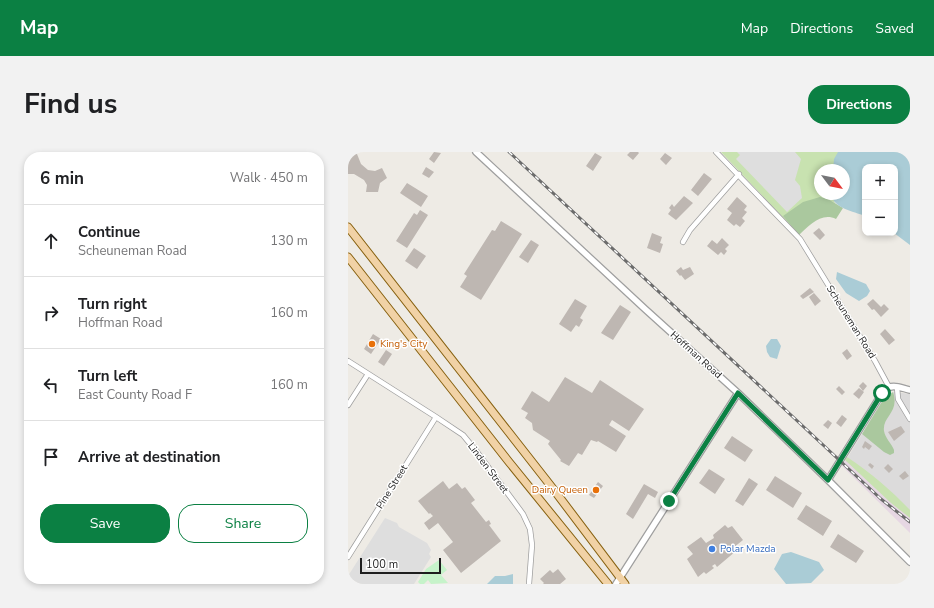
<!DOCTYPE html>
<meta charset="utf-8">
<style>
body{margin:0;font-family:"Nunito Sans",sans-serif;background:#f2f2f2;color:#202124}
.controls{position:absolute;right:12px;top:12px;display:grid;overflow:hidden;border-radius:8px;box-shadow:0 2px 6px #0003}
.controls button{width:36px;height:36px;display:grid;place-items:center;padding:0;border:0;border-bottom:1px solid #e0e0e0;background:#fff;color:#202124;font:20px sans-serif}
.compass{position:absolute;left:466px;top:12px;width:36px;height:36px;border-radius:50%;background:#fff;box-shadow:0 2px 6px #0003;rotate:122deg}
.scale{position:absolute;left:12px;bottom:10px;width:81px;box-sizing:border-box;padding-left:4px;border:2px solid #1e1e1e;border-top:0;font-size:11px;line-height:14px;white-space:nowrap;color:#1e1e1e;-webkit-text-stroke:3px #fff;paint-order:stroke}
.stop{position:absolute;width:12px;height:12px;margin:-9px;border:3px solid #0b8043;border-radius:50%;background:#fff}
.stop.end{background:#0b8043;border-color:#fff;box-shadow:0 1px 4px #0008}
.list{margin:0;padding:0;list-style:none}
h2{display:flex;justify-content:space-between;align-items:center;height:52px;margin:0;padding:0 16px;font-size:17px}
h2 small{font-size:13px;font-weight:400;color:#757577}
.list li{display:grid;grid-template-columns:26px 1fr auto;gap:12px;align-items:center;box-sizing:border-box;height:72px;padding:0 16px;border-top:1px solid #e0e0e0}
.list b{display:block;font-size:15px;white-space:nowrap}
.list p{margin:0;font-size:13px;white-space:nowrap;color:#757577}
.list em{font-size:13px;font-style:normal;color:#757577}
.actions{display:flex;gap:8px;padding:12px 16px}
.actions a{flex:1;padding:9px 0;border:1px solid #0b8043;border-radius:16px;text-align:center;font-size:14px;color:#0b8043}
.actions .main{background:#0b8043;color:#fff}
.icon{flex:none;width:22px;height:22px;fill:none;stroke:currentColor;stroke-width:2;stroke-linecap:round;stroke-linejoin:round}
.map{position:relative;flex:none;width:562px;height:432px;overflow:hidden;border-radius:16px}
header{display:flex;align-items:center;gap:24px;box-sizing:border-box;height:56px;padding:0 20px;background:#0b8043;color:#fff}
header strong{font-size:19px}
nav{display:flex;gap:22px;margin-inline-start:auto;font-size:14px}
.intro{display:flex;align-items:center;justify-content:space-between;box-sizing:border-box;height:96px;padding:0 24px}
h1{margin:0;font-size:28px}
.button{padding:10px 18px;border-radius:16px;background:#0b8043;color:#fff;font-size:14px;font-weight:700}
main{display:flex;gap:24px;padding:0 24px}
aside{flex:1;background:#fff;border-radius:16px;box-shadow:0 2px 6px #0003}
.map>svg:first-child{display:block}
.residential{fill:#dcdbdb}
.industrial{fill:#e6d7e3}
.grass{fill:#c8e2b0}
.forest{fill:#aac89e}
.park{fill:#c6f3ca}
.parking{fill:#dedede}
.water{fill:#aaccd6}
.building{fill:#beb7b2}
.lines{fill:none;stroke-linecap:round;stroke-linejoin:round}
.minor-casing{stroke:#9f9f9f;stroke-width:6}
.tertiary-casing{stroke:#9f9f9f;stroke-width:8}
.primary-casing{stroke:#876110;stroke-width:9}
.minor{stroke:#fff;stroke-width:4.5}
.tertiary{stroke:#fff;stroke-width:5.5}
.primary{stroke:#f1d2a6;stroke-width:7}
.rail-casing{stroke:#6c6c6c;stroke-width:3}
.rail{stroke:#fff;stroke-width:1.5;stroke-dasharray:4.5;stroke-linecap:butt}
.route{stroke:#0b8043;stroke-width:5}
.food-dot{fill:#e8710a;stroke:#fff;stroke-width:1.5}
.shop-dot{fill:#3f7fe0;stroke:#fff;stroke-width:1.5}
.labels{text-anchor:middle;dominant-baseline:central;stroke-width:3;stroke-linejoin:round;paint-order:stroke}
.street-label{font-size:10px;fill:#1e1e1e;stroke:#fff}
.food-label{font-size:10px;fill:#c56008;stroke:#fff;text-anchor:start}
.shop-label{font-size:10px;fill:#366cbe;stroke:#fff;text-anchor:start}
</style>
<header>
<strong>Map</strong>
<nav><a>Map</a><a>Directions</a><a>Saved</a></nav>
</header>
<div class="intro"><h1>Find us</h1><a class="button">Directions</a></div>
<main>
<aside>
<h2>6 min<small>Walk · 450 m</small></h2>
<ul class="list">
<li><svg class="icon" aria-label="ahead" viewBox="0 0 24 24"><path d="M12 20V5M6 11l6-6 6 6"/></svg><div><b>Continue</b><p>Scheuneman Road</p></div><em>130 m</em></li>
<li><svg class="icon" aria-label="right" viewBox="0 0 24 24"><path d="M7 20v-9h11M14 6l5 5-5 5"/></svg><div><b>Turn right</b><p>Hoffman Road</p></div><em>160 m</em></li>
<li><svg class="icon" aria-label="left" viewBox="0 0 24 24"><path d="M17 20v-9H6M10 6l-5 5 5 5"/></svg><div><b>Turn left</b><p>East County Road F</p></div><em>160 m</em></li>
<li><svg class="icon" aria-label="arrive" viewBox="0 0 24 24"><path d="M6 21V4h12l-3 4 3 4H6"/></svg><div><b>Arrive at destination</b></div></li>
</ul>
<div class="actions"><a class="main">Save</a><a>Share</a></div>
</aside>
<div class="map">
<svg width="562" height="432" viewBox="0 0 562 432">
<rect width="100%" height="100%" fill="#eeebe5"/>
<path class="residential" d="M547,240L562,242V365L498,308L534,249L542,241Z"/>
<path class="industrial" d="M498,308L562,365V381L494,314Z"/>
<path class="grass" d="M373,0H539L517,15L496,18H472V42H485L484,43L487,51L479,47L444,75Z
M499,305C523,321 543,338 562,358V366L543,351L497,308Z"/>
<path class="forest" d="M472,45L480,47L495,56L488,67C473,60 461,74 451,83L435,64L455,50Z
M545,240C552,261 534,264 536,279C537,286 544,292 546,298V301L542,303L536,300L514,282L535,248Z"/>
<path class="park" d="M91,408L99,418L93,423L100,431L83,432L80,428L76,432H72L70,430L78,417Z"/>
<path class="parking" d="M389,0H447L453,7L447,28L452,34L454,46L439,60L388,7L392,3Z
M37,366L49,371L51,375L79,391L83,398L81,402L83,405L66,432H0V424Z"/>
<path class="water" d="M490,0H562V93L546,81L547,15H517V64C505,59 486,57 483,42H496V18H485L486,7Z
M489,120L518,132L522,139L519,144L511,149L498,141L488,127Z
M423,187H429L433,194L429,207L422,205L419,200L418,194Z
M443,400L471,410L476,418L463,431L438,432L426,417L434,402Z
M165,422V432H139L147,424H157Z"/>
<path class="building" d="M86,0L93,1L86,11L81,7Z
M282,0H290L291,1L285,8L279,3Z
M0,1L9,2L13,12L20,18L27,19L34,16L39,26L32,31L30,40H18L19,33L16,28L6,22H0Z
M247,1L254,5L245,19L238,14Z
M317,1L324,6L318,13L312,7Z
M78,15L86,20L81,26L74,22Z
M356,21L364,27L350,44L343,38Z
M59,31L80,44L73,55L52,41Z
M336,44L345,51L328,68L320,62L323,58L321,56L324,52L326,55Z
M389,45L399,54L396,58L399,60L394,66L397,69L392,75L388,72L386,74L379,68L384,61L379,57Z
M72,58L80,63L59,96L48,89L66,61L69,63Z
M153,69L174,82L133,148L112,135L119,124L116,122L144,78L147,79Z
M471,76L477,83L472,88L465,81Z
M304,81L314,85L312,91L315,92L312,101L299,96Z
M374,86L381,93L377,97L379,99L376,103L373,100L370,103L359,94L364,88L369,92Z
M183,88L191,93L180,111L171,105Z
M66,96L78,104L69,117L57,109Z
M333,115L335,118L342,115L346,122L337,128L333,123L332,124L328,119Z
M462,136L466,140L455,147L452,144Z
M466,141L473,149L467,154L461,145Z
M227,147L239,154L232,166L235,168L231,175L228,173L223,180L211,172Z
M525,147L533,155L536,152L541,157L533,165L526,157L524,158L519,152Z
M272,153L283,160L265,188L253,181Z
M537,177L547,188L541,193L532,182Z
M25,182L33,187L23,202L16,197Z
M499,197L504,204L499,208L494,201Z
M38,198L44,202L36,214L30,210Z
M217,225L244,241L252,228L296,257L281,279L264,268L261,273L278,284L268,300L250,289L249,290L243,288L234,303L230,301L221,314L212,309L213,308L200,292L202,289L185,278L184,271L177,266L180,261L173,257L184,239L201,250Z
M515,230L519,234L515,239L511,234Z
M491,234L497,240L494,243L488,237Z
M511,236L516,240L511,247L505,242Z
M494,263L499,267L493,275L488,271Z
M480,268L484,271L480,277L475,273Z
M553,274L557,280L546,289L540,280Z
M384,284L405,298L397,310L376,296Z
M517,289L524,294L521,298L517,295L516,297L514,295Z
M522,311L526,314L524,317L520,313Z
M540,312L545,317L541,321L536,316Z
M361,317L377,327L367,342L351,331Z
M557,319L561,324L555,328L551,324Z
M427,324L454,341L445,356L418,338Z
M401,326L410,332L395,354L387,349Z
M95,329L101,337L109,331L114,337L117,335L127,348L123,351L138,370L141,368L143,372L141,373L153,389L113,421L95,398L105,390L90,371L81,378L76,371L85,364L82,361L81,362L70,349Z
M250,330L255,334L246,346L241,343Z
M296,332L310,340L307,346L300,342L285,367L278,362Z
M458,353L484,369L475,384L449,367Z
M377,373L380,376L384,374L395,388L385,396L388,399L369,415L367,412L364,414L366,416L358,422L356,420L350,425L339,407L345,402L339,395L353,385L358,391L366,386L365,383Z
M490,382L516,399L508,411L482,395Z
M210,417L218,427L212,432H195L196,431L192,427L202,418L205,421Z"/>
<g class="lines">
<defs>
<path id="minor" d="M368,0L452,87L527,209L541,235
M335,90L342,78L391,22
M0,209L88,265L115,283L129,300L175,362L182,377L184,393L181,432
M549,235L550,247L562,267
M0,253L20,222
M0,405L88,265"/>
<path id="tertiary" d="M128,0L297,157L390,241L480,328L562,410
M480,328L536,238C544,231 553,236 562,238
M268,432L390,241"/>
<path id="primary" d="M0,75L206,338L277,432
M0,105L161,310L260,432"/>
</defs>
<use href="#minor" class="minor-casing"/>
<use href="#tertiary" class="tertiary-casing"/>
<use href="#primary" class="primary-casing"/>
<use href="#minor" class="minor"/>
<use href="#tertiary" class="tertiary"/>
<use href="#primary" class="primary"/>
<defs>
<path id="rail" d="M161,0L533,347L562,370"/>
</defs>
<use href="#rail" class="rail-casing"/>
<use href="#rail" class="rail"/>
</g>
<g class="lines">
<path class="route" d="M321,349L390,241L480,328L534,241"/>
</g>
<g class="food-dot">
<circle cx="24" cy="192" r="4"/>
<circle cx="248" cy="338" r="4"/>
</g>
<circle class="shop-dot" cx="364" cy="397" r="4"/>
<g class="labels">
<g class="street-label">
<text transform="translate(503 170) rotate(58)">Scheuneman Road</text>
<text transform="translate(348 203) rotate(42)">Hoffman Road</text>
<text transform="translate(140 316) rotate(53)">Linden Street</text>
<text transform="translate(44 335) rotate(-58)">Pine Street</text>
</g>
<g class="food-label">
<text x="32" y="192">King's City</text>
<text x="240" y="338" text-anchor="end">Dairy Queen</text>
</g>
<g class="shop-label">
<text x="372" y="397">Polar Mazda</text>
</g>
</g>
</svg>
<div class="controls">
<button>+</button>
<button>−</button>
</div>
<svg class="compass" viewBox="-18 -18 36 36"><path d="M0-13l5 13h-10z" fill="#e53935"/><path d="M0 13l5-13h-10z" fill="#757577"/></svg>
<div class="scale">100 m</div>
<div class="stop" style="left:534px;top:241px"></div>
<div class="stop end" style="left:321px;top:349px"></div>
</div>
</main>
